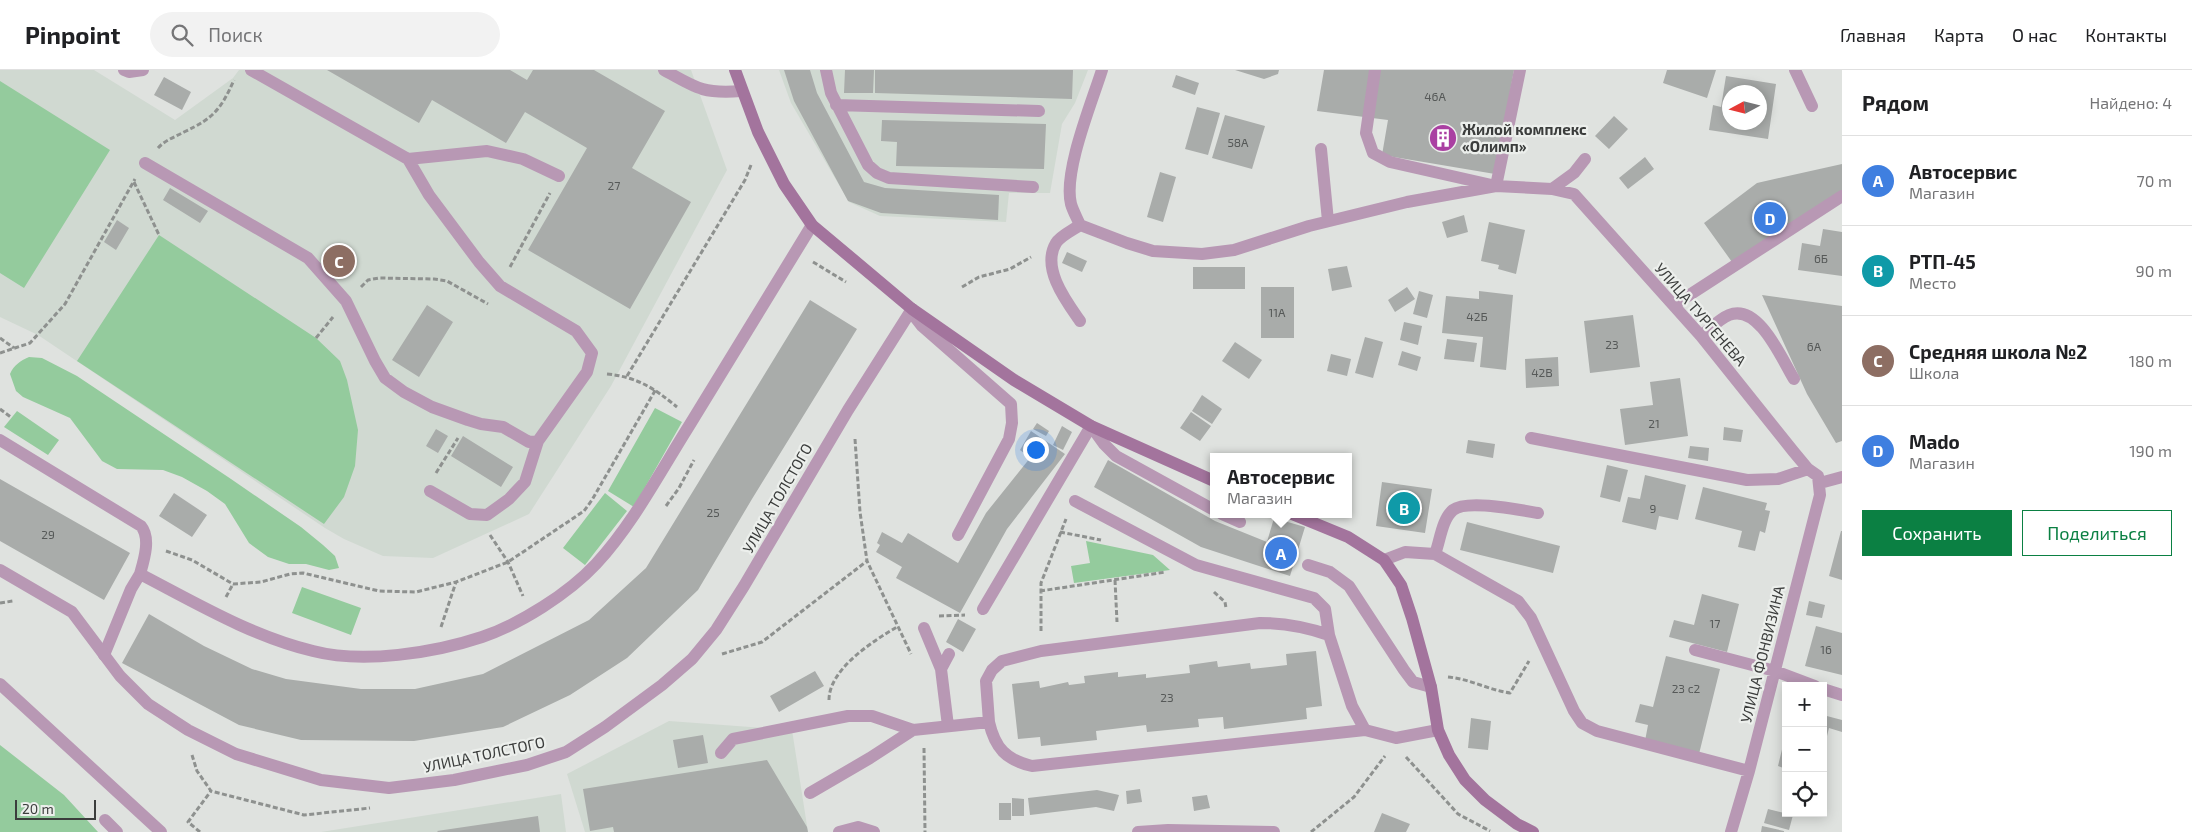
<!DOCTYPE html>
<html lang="ru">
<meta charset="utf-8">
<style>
body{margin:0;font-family:"Exo 2",sans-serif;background:#f2f2f2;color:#202124}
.controls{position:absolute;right:15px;bottom:15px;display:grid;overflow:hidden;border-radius:0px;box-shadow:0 2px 12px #0003}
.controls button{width:45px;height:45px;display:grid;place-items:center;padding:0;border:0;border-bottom:1px solid #e0e0e0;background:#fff;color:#202124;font:25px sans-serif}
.compass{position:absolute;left:1722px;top:15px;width:45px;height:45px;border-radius:50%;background:#fff;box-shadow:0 2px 12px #0003;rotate:263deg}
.scale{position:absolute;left:15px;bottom:12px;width:81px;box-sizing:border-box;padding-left:5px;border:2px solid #3b3d3c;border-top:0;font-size:14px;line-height:18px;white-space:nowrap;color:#3b3d3c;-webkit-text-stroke:4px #ecefec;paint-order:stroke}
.you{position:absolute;left:1035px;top:379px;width:18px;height:18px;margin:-12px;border:4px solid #fff;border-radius:50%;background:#1a73e8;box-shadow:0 0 0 8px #1a73e833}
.badge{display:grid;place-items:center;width:32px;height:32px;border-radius:50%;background:#0b8043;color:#fff;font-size:16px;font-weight:700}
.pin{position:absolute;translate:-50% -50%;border:2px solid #fff;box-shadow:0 1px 5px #0006}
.popup{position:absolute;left:1210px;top:383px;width:142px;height:65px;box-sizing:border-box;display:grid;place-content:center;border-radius:0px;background:#fff;filter:drop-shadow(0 1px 4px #0005);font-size:16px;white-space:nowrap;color:#757577}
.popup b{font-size:19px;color:#202124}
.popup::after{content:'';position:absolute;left:50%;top:100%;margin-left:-10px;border:10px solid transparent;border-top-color:#fff}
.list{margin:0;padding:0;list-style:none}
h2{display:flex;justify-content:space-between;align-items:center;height:65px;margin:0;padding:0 20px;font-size:21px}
h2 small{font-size:16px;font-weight:400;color:#757577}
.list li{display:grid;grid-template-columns:32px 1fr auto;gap:15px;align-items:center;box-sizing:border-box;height:90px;padding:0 20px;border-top:1px solid #e0e0e0}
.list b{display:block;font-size:19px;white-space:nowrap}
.list p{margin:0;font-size:16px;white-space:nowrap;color:#757577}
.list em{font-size:16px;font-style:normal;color:#757577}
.actions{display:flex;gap:10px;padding:15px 20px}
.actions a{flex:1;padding:11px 0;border:1px solid #0b8043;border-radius:0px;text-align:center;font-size:18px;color:#0b8043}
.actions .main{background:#0b8043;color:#fff}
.icon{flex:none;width:28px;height:28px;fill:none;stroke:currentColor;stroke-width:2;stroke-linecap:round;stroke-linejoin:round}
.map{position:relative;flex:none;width:1842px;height:762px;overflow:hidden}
header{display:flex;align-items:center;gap:30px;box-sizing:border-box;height:70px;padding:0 25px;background:#fff;border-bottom:1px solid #e0e0e0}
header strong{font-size:24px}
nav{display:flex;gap:28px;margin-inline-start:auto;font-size:18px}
.search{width:350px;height:45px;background:#f2f2f2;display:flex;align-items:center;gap:12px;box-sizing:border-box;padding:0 18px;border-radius:28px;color:#757577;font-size:19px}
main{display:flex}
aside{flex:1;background:#fff}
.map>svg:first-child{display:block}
.built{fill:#d0d9d1}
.green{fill:#94cb9d}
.building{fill:#a9acaa;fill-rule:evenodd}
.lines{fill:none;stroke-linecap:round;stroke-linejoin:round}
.path{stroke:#8e918f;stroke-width:3;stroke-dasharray:5 2.5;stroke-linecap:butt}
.service{stroke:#b898b4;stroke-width:12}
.minor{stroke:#b898b4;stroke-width:12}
.tertiary{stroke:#b898b4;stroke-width:12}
.secondary{stroke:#a3749d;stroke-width:12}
.labels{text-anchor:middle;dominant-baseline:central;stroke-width:4.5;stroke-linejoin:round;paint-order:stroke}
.number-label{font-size:12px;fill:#565958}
.poi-label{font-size:15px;font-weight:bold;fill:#3b3d3c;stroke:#ecefec;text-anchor:start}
.street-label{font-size:15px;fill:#3b3d3c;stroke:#ecefec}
</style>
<header>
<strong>Pinpoint</strong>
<div class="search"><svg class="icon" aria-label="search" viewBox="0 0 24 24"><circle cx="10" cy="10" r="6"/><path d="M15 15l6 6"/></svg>Поиск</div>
<nav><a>Главная</a><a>Карта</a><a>О нас</a><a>Контакты</a></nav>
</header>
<main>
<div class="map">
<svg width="1842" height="762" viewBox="0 0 1842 762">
<rect width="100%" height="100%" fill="#dfe2df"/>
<path class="built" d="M0,0H94L175,50L233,8L239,0H691L727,100L611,316L529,444L433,488L383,486L344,469L325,458L38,265L0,247Z
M779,0H1088L1075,33L1062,54L1050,123H1009L1006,152L880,146L849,132L791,33Z
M669,651L792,660L808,762H585L567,704Z
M561,724L566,762H321Z"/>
<path class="green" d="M0,11L110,80L24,218L0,203Z
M159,165L316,268L340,291L347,310L358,360L355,396L344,427L324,454L77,291Z
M29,287L42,288L77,306L231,409L301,457L323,475L335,486L339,498L329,500L306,494H289L268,487L249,473L225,434L207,421L182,407L163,400L117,399L102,391L70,348L23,327L16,321L10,304C14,295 20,291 29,287Z
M655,338L682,352L634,437L608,421Z
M17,341L59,370L48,385L4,357Z
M605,423L627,441L585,495L563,478Z
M1086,471L1153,485L1170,500L1074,513L1071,496L1090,493Z
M302,517L361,538L351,565L292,543Z
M0,675L64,725L98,762H0Z"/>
<path class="building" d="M327,0H510L527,10L533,0H594L665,41L632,98L691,132L630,239L528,180L587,78L525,42L506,73L432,30L419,53Z
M784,0H810L817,23L864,112L885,118L999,125L998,150L881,143L848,131L794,31Z
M845,0H874L873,23H844Z
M875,0H1073L1072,29L875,23Z
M1235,0H1279L1278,4L1264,9Z
M1324,0H1514L1495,104L1382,85L1388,50L1317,41Z
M1667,0H1716L1707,28L1663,13Z
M1176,5L1199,13L1195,25L1172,17Z
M1726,6L1776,14L1768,69L1709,60L1713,35L1721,37ZM1730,22H1760V52H1730Z
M164,7L191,22L182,40L154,25Z
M1197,37L1220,43L1208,85L1185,79Z
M1225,45L1265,56L1252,99L1212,88Z
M1614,46L1628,59L1609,79L1595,66Z
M882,50L1046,54L1044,99L896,96L897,72L881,71Z
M1645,87L1654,99L1628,119L1619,108Z
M1842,94V122L1732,192L1704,153L1757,113Z
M1160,102L1176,107L1163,152L1147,147Z
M170,118L208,141L200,153L163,130Z
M1464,145L1468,162L1447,168L1442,152Z
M117,150L129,158L116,180L104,172Z
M1489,152L1525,160L1516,204L1498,199L1499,195L1481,191Z
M1823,159L1842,162V206L1798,200L1802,173L1820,176Z
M1067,182L1087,191L1082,202L1062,193Z
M1347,196L1352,217L1332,221L1328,199Z
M1193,197H1245V219H1193Z
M1261,217H1294V268H1261Z
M1407,217L1415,229L1395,242L1388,230Z
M1419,221L1433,225L1427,248L1413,244Z
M1479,221L1513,225L1506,300L1480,297L1483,267L1442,263L1446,226L1479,229Z
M1762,225L1842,236V371L1836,373L1807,324Z
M810,230L857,259L752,429L698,520L627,588L570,625L503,657L414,671L301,670L239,655L122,593L149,544L204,576L252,599L286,609L361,619H415L483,604L589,550L646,498Z
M427,235L453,252L419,307L392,290Z
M1633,245L1640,297L1590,303L1584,251Z
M1404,252L1422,256L1418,275L1400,270Z
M1365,267L1383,272L1373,308L1355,303Z
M1447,269L1477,273L1474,292L1444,289Z
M1235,272L1262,290L1249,309L1222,291Z
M1402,281L1421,287L1417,301L1398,295Z
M1331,284L1351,289L1347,306L1327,301Z
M1558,287L1559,316L1526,318L1525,289Z
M1680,308L1688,366L1625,375L1620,339L1653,335L1650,312Z
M1202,325L1222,339L1212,354L1192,341Z
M1191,342L1211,356L1200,371L1180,358Z
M1037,353L1049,361L1046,366L1033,359Z
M1062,356L1072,362L1063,380L1053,375Z
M1724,357L1743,360L1741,372L1723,370Z
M436,359L448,366L438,383L426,376Z
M1031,361L1065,384L1007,459L960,543L896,508L902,497L876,482L880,475L877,473L882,462L902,473L908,463L958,493L986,443L1030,388L1020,380Z
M463,366L513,397L501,417L451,386Z
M1468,370L1495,374L1493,388L1466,383Z
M1690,376L1709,378L1708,391L1688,388Z
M1108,390L1215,451L1267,472L1274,448L1305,457L1290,506L1201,477L1094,417Z
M1607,395L1628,400L1620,432L1600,427Z
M1645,405L1686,415L1678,450L1659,446L1656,460L1622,452L1628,427L1640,429Z
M0,409L130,483L104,530L0,471Z
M1382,412L1432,419L1425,463L1376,456Z
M1703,417L1767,433L1765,440L1770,441L1765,463L1760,461L1755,481L1738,477L1742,461L1695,449Z
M174,423L207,445L192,467L159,446Z
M1467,452L1560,476L1553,503L1460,480Z
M1841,461H1842V510L1829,506Z
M1702,524L1739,534L1727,582L1669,567L1674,550L1694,555Z
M1809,531L1825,535L1822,548L1806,545Z
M958,549L976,559L963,582L946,572Z
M1816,556L1842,563V605L1805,596Z
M1316,581L1322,636L1306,638L1307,649L1224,659L1223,647L1198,649L1199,657L1147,662L1146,655L1096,661L1097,670L1041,676L1040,667L1018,669L1012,614L1039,611L1040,618L1068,612L1069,615L1085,613L1084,606L1118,602V607L1146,604V608L1190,603L1189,595L1217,591L1218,597L1250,593L1251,599L1287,595L1286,584Z
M1666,586L1720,599L1699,684L1645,671L1648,655L1635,652L1640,634L1653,637Z
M815,601L824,616L779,642L770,626Z
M1823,645L1842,650V662L1829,658L1824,678Z
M1471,648L1491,651L1488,680L1468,678Z
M703,665L708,693L678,698L673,670Z
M1785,667L1786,668V699L1778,696Z
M767,690L807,757L808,762H614L613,757L590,761L583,719Z
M1140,719L1142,732L1127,734L1126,721Z
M1097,720L1119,725L1114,741L1096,737L1030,745L1028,728Z
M1207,725L1210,738L1194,741L1192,727Z
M1012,728L1024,729V746H1012Z
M999,733H1011V750H999Z
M1768,739L1793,745L1789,760L1764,753Z
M1382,743L1410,754L1406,762H1374Z
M538,746L540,762H438L437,761Z
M1762,756L1784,761V762H1761Z"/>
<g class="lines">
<path class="path" d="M158,78C165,70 175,67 184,62C214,48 221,39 234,10
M134,112L159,165
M813,192L846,212
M510,197L550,123
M361,217L368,210L379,208L434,209L447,211L488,234
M962,217L979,207L1010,199L1031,187
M0,268L14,278
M316,268L333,247
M0,283L30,273L65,234L135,109
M607,304C637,307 654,318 677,337
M627,306L745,110L751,95
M0,339L12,348
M855,369L860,442L867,491L911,584
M436,403L458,368
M666,436L679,418L694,390
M1060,462L1101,470
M490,465L508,492L523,526
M166,481L192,490L233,514L261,512L290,504L303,503L379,521L416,522L456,512L508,492L584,441L592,430L656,319
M1115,510L1117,552
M1040,521L1166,502
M1214,522L1225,532L1226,538
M226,527L233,514
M0,533L13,531
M939,546L965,545
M441,557L456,512
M1041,561V513L1066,449
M722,584L762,572L867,491
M1448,607C1470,609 1489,620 1510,623L1529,591
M829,630C829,599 873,571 897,557
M924,678L925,762
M192,685L197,701L211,721L304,745L370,738
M1406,687L1458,744L1490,761
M200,762L188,752L211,721
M1311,762L1354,727L1385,686"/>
<path class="service" d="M124,0L129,2L143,0
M664,0C696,18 703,24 741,21
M826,0L831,23L868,95L877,103L889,108L1033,117
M1102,0C1092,32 1063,102 1071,134C1073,141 1077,148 1080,155L1127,173L1153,181L1202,184L1234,180L1309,156L1407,132L1496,116L1552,119L1574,124L1701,266L1793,381L1808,399L1818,406L1820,425L1749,701L1731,762
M1375,0L1366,63L1373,83L1390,92L1496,116L1520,0
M1795,0L1812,36
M836,35L1039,41
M1321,79L1328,151
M408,89L487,81L523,89L559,106
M145,93L308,188L346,231L375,291L385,308L404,322L432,337L468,350L481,354L503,357L529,372L538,371L587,302L592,283L576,261L500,216L479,192L429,125L408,89L251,0
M1552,119L1574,103L1585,89
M1674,235L1842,126
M912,239L915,247L922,256L1011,334L1012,353L1009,369L958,465
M1080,251C1066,231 1041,198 1056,173C1060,166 1073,160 1080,155
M1701,266C1710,259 1719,249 1729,245C1759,233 1782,290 1794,309
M1531,368L1747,410L1778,409L1808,399
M0,370L141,456C151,468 144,490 140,504C196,533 251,566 313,581C363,594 434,583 482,567C520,554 568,524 596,494C633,454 660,402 689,356C730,289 771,222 812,155
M1820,413L1842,407
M430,421L470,444L487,445L509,429L525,412L538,371
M1075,431L1196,495L1314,528L1325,539L1329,565
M1222,444L1240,452
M1435,484C1440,471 1442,449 1453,440C1467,429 1520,440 1538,443
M1384,490L1405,482L1435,484L1518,531L1531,548L1574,641L1582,653L1597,661L1749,701
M1308,495L1330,502L1349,516L1404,600L1413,612L1431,617
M983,539L1091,356L1104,374L1116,386L1214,440
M924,558L941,599L948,656
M1695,580L1775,601L1815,616
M104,585L131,519L140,504
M941,599L949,584
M0,614L161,762
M1823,619L1842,625
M989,652C995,678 1006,690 1032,696L1365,660
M721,683L733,669L848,646H872L913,660L989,652L986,611L992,600L1002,591L1041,581L1260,553C1284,553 1306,557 1329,565L1352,636L1365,660L1396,668L1438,660
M810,723L870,688L913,660
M105,750L117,762
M839,762L858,757L874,762"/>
<path class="minor" d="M0,500L72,542L120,606L148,634L188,660L236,684L321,710L389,718L454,710L527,695L566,682L605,657L662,615L692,589L716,560L744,516L848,340L912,239"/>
<path class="tertiary" d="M1138,762L1168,760L1274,762"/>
<path class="secondary" d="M735,0L758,62L784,114L812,155L912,239L1014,310L1091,356L1214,411
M1292,444L1348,467L1384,490L1401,515L1412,548L1431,617L1438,660L1449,685L1465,710L1485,730L1517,754L1533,762"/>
</g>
<defs>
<symbol id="building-disc" viewBox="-11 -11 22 22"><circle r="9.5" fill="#aa40a2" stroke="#ecefec"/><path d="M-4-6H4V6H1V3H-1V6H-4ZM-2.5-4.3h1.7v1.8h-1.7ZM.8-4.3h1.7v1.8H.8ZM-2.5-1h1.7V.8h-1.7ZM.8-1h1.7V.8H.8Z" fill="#fff"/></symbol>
</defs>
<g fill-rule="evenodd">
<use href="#building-disc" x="1427" y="52" width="32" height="32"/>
</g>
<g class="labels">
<g class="number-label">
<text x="1435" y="26">46А</text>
<text x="1238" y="72">58А</text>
<text x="614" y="115">27</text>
<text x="1821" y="188">6Б</text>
<text x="1277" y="242">11А</text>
<text x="1477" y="246">42Б</text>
<text x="1612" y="274">23</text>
<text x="1814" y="276">6А</text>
<text x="1542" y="302">42В</text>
<text x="1654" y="353">21</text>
<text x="1653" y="438">9</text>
<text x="713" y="442">25</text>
<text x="48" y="464">29</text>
<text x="1715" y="553">17</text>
<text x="1826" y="579">16</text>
<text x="1686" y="618">23 с2</text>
<text x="1167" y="627">23</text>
</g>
<g class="poi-label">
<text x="1462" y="59">Жилой комплекс<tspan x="1462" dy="17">«Олимп»</tspan></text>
</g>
<g class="street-label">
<text transform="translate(1701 244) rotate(49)">УЛИЦА ТУРГЕНЕВА</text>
<text transform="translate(777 428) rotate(-60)">УЛИЦА ТОЛСТОГО</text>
<text transform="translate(1762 584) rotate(-76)">УЛИЦА ФОНВИЗИНА</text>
<text transform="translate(484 684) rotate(-12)">УЛИЦА ТОЛСТОГО</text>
</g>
</g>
</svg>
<div class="controls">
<button>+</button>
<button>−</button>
<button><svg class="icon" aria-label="locate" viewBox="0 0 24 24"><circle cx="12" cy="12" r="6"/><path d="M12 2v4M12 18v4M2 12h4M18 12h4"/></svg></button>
</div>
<svg class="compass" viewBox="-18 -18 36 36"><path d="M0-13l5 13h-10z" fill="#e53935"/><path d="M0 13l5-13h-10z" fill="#757577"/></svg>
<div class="scale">20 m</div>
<div class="you"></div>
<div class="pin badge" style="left:1281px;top:483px;background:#3f7fe0">A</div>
<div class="popup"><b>Автосервис</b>Магазин</div>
<div class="pin badge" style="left:1404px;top:438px;background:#0f9aa8">B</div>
<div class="pin badge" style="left:339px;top:191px;background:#8d6e63">C</div>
<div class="pin badge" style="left:1770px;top:148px;background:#3f7fe0">D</div>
</div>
<aside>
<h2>Рядом<small>Найдено: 4</small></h2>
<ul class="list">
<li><span class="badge" style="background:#3f7fe0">A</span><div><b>Автосервис</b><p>Магазин</p></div><em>70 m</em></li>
<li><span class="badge" style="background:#0f9aa8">B</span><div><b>РТП-45</b><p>Место</p></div><em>90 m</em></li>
<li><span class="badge" style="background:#8d6e63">C</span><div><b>Средняя школа №2</b><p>Школа</p></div><em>180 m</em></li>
<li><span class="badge" style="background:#3f7fe0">D</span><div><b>Mado</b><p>Магазин</p></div><em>190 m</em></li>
</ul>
<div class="actions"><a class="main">Сохранить</a><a>Поделиться</a></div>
</aside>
</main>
